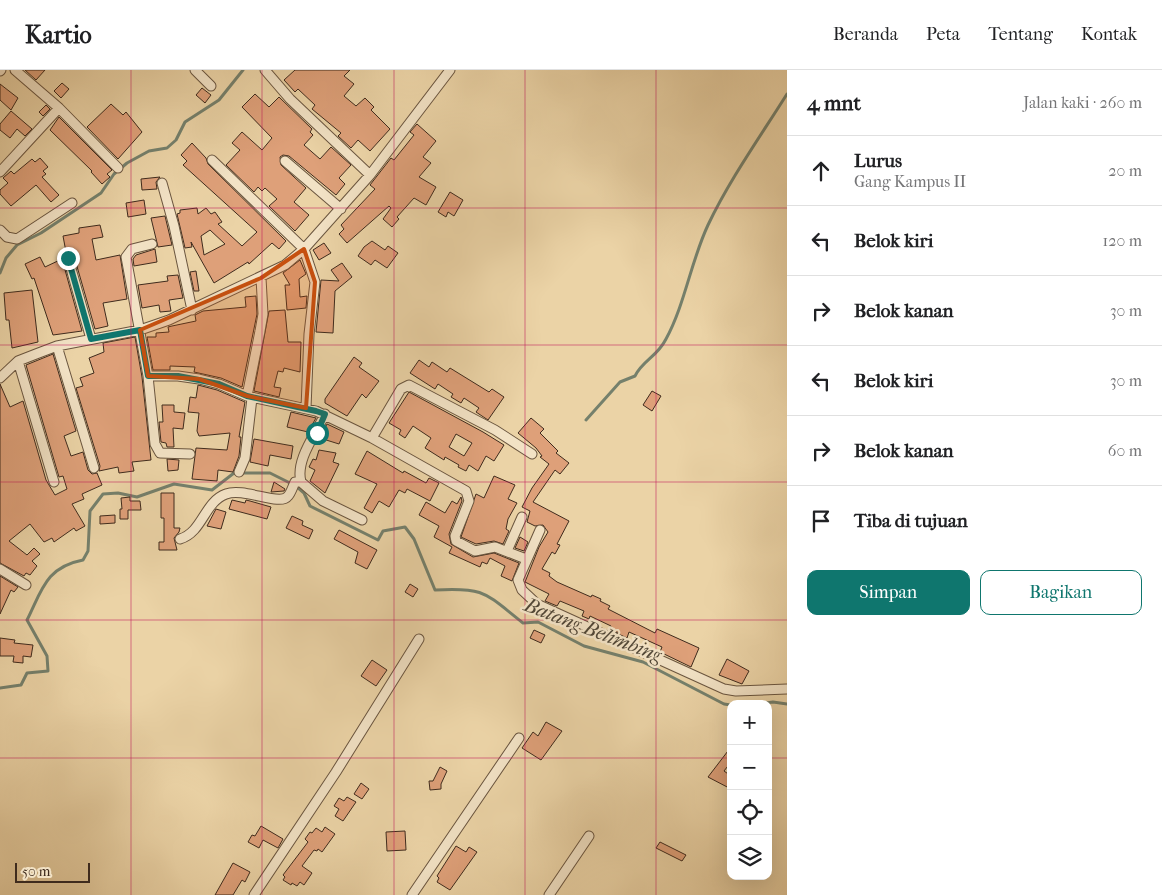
<!DOCTYPE html>
<html lang="id">
<meta charset="utf-8">
<style>
body{margin:0;font-family:"IM FELL French Canon",serif;background:#f2f2f2;color:#202124}
.controls{position:absolute;right:15px;bottom:15px;display:grid;overflow:hidden;border-radius:10px;box-shadow:0 5px 20px #0002}
.controls button{width:45px;height:45px;display:grid;place-items:center;padding:0;border:0;border-bottom:1px solid #e0e0e0;background:#fff;color:#202124;font:25px sans-serif}
.scale{position:absolute;left:15px;bottom:12px;width:75px;box-sizing:border-box;padding-left:5px;border:2px solid #3f2b1d;border-top:0;font-size:14px;line-height:18px;white-space:nowrap;color:#3f2b1d;-webkit-text-stroke:4px #f2e2c5;paint-order:stroke}
.stop{position:absolute;width:15px;height:15px;margin:-11px;border:4px solid #0f766e;border-radius:50%;background:#fff}
.stop.end{background:#0f766e;border-color:#fff;box-shadow:0 1px 5px #0008}
.list{margin:0;padding:0;list-style:none}
h2{display:flex;justify-content:space-between;align-items:center;height:65px;margin:0;padding:0 20px;font-size:21px}
h2 small{font-size:16px;font-weight:400;color:#757577}
.list li{display:grid;grid-template-columns:32px 1fr auto;gap:15px;align-items:center;box-sizing:border-box;height:70px;padding:0 20px;border-top:1px solid #e0e0e0}
.list b{display:block;font-size:19px;white-space:nowrap}
.list p{margin:0;font-size:16px;white-space:nowrap;color:#757577}
.list em{font-size:16px;font-style:normal;color:#757577}
.actions{display:flex;gap:10px;padding:15px 20px}
.actions a{flex:1;padding:11px 0;border:1px solid #0f766e;border-radius:10px;text-align:center;font-size:18px;color:#0f766e}
.actions .main{background:#0f766e;color:#fff}
.icon{flex:none;width:28px;height:28px;fill:none;stroke:currentColor;stroke-width:2;stroke-linecap:round;stroke-linejoin:round}
.map{position:relative;flex:none;width:787px;height:825px;overflow:hidden}
header{display:flex;align-items:center;gap:30px;box-sizing:border-box;height:70px;padding:0 25px;background:#fff;border-bottom:1px solid #e0e0e0}
header strong{font-size:24px}
nav{display:flex;gap:28px;margin-inline-start:auto;font-size:18px}
main{display:flex}
aside{flex:1;background:#fff}
.map>svg:first-child{display:block}
.lines{fill:none;stroke-linecap:round;stroke-linejoin:round}
.stream{stroke:#75806c;stroke-width:3}
.building{fill:#dea079;stroke:#3f2b1d;fill-rule:evenodd}
.minor-casing{stroke:#6a553f;stroke-width:11}
.minor{stroke:#f2e2c5;stroke-width:9}
.route{stroke:#0f766e;stroke-width:6}
.marked{fill:#c6500f;fill-opacity:0.2;stroke:#c6500f;stroke-width:4;stroke-linejoin:round}
.grid{fill:none;stroke:#c2185b;stroke-width:1;stroke-opacity:0.55}
.labels{text-anchor:middle;dominant-baseline:central;stroke-width:5;stroke-linejoin:round;paint-order:stroke}
.water-label{font-size:20px;font-style:italic;fill:#514737;stroke:#f2e2c5}
</style>
<header>
<strong>Kartio</strong>
<nav><a>Beranda</a><a>Peta</a><a>Tentang</a><a>Kontak</a></nav>
</header>
<main>
<div class="map">
<svg width="787" height="825" viewBox="0 0 787 825">
<rect width="100%" height="100%" fill="#ebd3a6"/>
<filter id="stains"><feTurbulence type="fractalNoise" baseFrequency=".004" numOctaves="4"/><feColorMatrix values="0 0 0 0 .2 0 0 0 0 .09 0 0 0 0 .02 0 0 0 .5 -.17"/></filter>
<radialGradient id="worn" r=".72"><stop offset=".6" stop-color="#630" stop-opacity="0"/><stop offset="1" stop-color="#630" stop-opacity=".3"/></radialGradient>
<g class="lines">
<path class="stream" d="M0,203L6,188L17,175L41,163L101,123L114,104L127,93L149,81L167,78L176,70L185,52L219,30L243,0
M586,350L620,312L635,306C643,290 657,287 666,269C685,234 691,191 708,155C730,109 760,67 787,24
M0,618L21,615L27,603L48,601L47,586L27,550C42,520 46,497 83,490L88,481L90,441L103,424L118,423L137,427L174,414L212,420L234,403H270L296,416L304,423L310,436L378,470L383,461L405,457L414,469L435,520C485,517 485,523 523,553L538,552L584,576L643,592L724,634L731,635
M759,634L773,632L787,634"/>
</g>
<path class="building" d="M25,0H45L36,10Z
M295,0H350L344,6L354,14L344,26L356,36L365,28L374,37L371,40L390,59L370,81L358,70L351,78L338,66L341,63L312,39L315,35L298,19L295,22L284,10Z
M62,13L69,19L61,28L54,21Z
M0,14L18,28L11,40L0,30Z
M202,18L211,25L205,33L196,25Z
M255,24L269,37L279,27L312,59L310,62L313,65L304,75L320,89L331,77L351,95L339,108L345,114L336,125L289,86L283,85L280,87L281,95L306,118L294,132L309,145L295,161L269,136L277,129L265,118L262,121L258,117L254,122L226,95L240,80L232,73L242,62L262,80L272,68L242,37Z
M111,34L123,45L126,42L142,62L118,89L87,57Z
M46,35L50,39L43,46L39,42Z
M11,41L32,59L25,66L17,59L10,68L0,60V54Z
M59,47L112,100L107,104L110,107L102,114L91,102L92,101L50,60Z
M417,54L436,71L423,87L431,93L419,107L436,117L426,135L414,128L397,147L399,149L392,157L383,149L391,138L389,136L347,173L339,164L344,159L341,155L375,119L370,115L391,88L394,90L414,65L410,62Z
M192,73L206,88L208,94L286,171L279,179L272,173L249,194L248,192L214,213L191,172L192,177L185,178L177,144L180,143V140L197,138L198,144L206,138L211,144L215,142L222,152L218,154L242,176L257,162L183,95L187,91L181,85ZM210,160L225,174L204,185L201,166Z
M40,88L48,97L43,101L46,104L42,107L59,125L51,132L36,115L11,136L0,124V120L8,113L3,108L11,101L14,104L32,89L35,92Z
M160,107L156,112L157,119L142,120L141,109Z
M450,122L463,130L454,146L448,142L446,147L438,142Z
M144,130L146,144L128,147L126,133Z
M165,146L172,175L158,177L151,148Z
M100,155L103,167L92,169L96,190L120,185L127,229L103,233L108,256L95,259L74,186L66,182L63,166L79,163V158Z
M372,171L385,180L388,176L398,183L387,198L375,190L371,195L358,186L364,177Z
M324,173L331,183L319,190L313,180Z
M155,179L157,192L134,196L133,189L136,185Z
M40,187L45,197L62,189L82,261L53,265L34,208L32,209L25,194Z
M300,190L306,204L299,209L300,227L307,226L306,238L287,240L285,215H290L283,203Z
M342,193L352,207L335,221L333,263L316,262L321,210L339,211L331,200Z
M196,201L199,221H194L190,202Z
M178,205L183,228L169,230L171,241L160,242L159,235L142,238L138,215L168,211L167,206Z
M32,220L38,272L12,278L9,250H6L4,223Z
M256,226L257,244L242,317L221,308L194,302L195,297L170,296V300H153L147,267H156V263L169,262L168,257L172,256L196,251L195,245L203,241L246,237L245,227Z
M285,240L288,272H301L300,302L284,298L283,302L278,301L274,317L281,318L279,327L254,321L269,241Z
M135,267L142,307L151,390L132,392L134,401L119,403L118,397L99,401L100,396L76,318L83,316L80,308L94,303L89,288L104,282L103,273Z
M53,284L76,361L64,366L71,386L83,382L88,400L92,404L97,403L102,415L82,424L84,429L72,434L85,456L76,461L74,458L54,472L52,468L44,472L30,454L9,471L27,485L34,478L40,484L32,491L37,496L30,505L26,503L24,506L0,493V314L10,337L23,331L46,410L55,425L67,419L63,406L59,407L26,295Z
M354,287L362,293L359,297L379,311L366,328L362,324L347,346L325,333V329Z
M419,290L429,297L432,292L447,302L450,298L489,322L492,319L504,327L488,350L476,342L479,338L464,328L461,333L451,327L453,324L438,314L435,319L410,303Z
M198,315L217,320L245,332L239,367H241L239,386L233,402L218,400L217,411L192,409L196,378L227,380L230,363L199,366L197,361L199,343L188,342L190,327L196,328Z
M652,321L661,326L652,341L643,335Z
M409,322L483,362L504,375L494,391L486,386L478,401L469,395L466,401L458,397L459,395L445,387L444,390L425,378L431,368L413,356L405,368L399,364L401,360L389,353ZM456,364L472,373L464,386L449,377Z
M162,335H174V342L185,343L183,359L173,358L174,377H167L166,373L161,372L159,352H163Z
M291,342L316,348L308,362L287,357Z
M531,348L544,359L540,363L558,381L556,383L569,393L560,404L555,400L533,432L569,451L557,474L560,475L555,484L552,482L542,499L550,503L549,506L557,512L591,527L592,525L601,529L600,531L610,536L608,539L655,563L657,559L699,578L691,597L660,582L662,577L629,562L627,568L610,560L611,556L590,546L589,549L582,546L584,541L560,531L557,536L545,531L549,524L525,512L539,477L548,462L543,455L535,456L527,452L530,441L522,437L532,418L549,394L540,387L542,386L536,378L518,363Z
M327,354L344,362L339,374L323,369L324,367L321,366Z
M254,369L293,376L291,389L270,385L268,396L250,392Z
M319,380L336,383L333,392L339,394L325,423L310,411L315,400L309,397L313,389L316,390Z
M367,381L403,403L404,401L426,413L429,408L439,413L430,431L407,419L405,423L399,420L389,437L379,431L372,443L364,438L377,414L355,404Z
M167,389L179,390L178,400L168,401Z
M494,406L515,415L508,429L517,433L508,449L506,459L509,461L503,474L494,471L476,474L461,467L476,424L484,428Z
M274,412L285,419L284,421L271,422Z
M161,423H174V458H180L179,462L174,468L177,480H159V472H164V448H161Z
M130,427V431H140L141,440H128V449H120V439H122L121,428Z
M461,427L462,431L449,464L451,474L473,487L494,483L519,493L512,511L501,506L505,496L490,488L487,494L482,492L480,497L449,483L452,477L434,467L439,456L419,445L426,432L445,443L452,431L457,434Z
M232,430L245,433L246,430L250,431L271,437L267,449L229,439Z
M216,439L226,442L221,459L207,456Z
M115,445V453L100,454V446Z
M292,446L303,451L302,455L313,460L309,469L286,458Z
M339,460L377,480L367,499L355,493L358,482L334,469Z
M520,467L528,472L524,481L515,478Z
M0,506L18,517L14,522L11,520L0,544Z
M410,514L418,519L413,527L405,522Z
M534,560L545,565L541,573L530,568Z
M0,568L15,570L14,573L33,575L31,587L23,586V593L13,592L14,586H0Z
M727,589L749,601L742,614L719,605Z
M372,590L387,600L376,616L361,606Z
M546,652L562,661L541,690L522,678L533,662L538,666Z
M731,677V692L724,701L731,706V719L708,707Z
M440,697L447,701L441,714V719L430,720L429,711H433Z
M361,713L369,719L362,729L354,724Z
M347,727L356,732L343,751L335,746L339,739L334,736L339,728L344,731Z
M261,756L283,769L278,778L263,770L259,778L248,772L252,765L255,766Z
M325,757L335,764L322,782L318,779L317,781L314,780L302,796L312,803L304,815L300,812L297,816L292,813L291,815L283,810L285,807L283,805L308,772L305,769L310,762L312,763L316,758L322,762Z
M405,761L406,780L387,781L386,762Z
M660,772L686,785L682,791L656,778Z
M456,776L466,782L469,777L477,782L450,820L437,812L439,808L437,806Z
M233,793L250,802L245,812L242,810L233,825H215Z"/>
<g class="lines">
<defs>
<path id="minor" d="M195,0L211,16
M265,0L290,29L370,105
M0,1L1,0
M59,38L118,98
M212,90L304,179L315,212L309,264L306,338
M285,91L341,139
M0,102L59,38L15,0
M162,113L174,156L192,240
M0,160L7,167L17,169L72,133
M152,174L132,179L126,187L148,306L155,374L160,383L190,384
M68,188L91,269
M57,276L94,398
M18,291L54,412
M148,306H178L199,309L219,314L247,326L316,341L372,368L466,421L469,431L455,466L456,471L475,481L495,477L526,489
M0,308L18,291L36,284L57,276L140,260L169,250L285,195L304,179L370,105L450,0
M247,326L260,261L263,244L261,208
M372,368L401,319L409,315L495,360L532,384
M239,402L245,388L252,328
M301,412C295,390 316,364 325,344
M540,460L518,510L522,520L537,534L724,619L736,621L787,619
M180,469C203,462 204,432 226,424C244,417 280,437 288,426C291,423 293,416 295,412H301L323,431L362,450
M507,481L522,447
M0,499L26,515
M254,825L336,702L419,569
M412,825L519,668
M549,825L589,766"/>
</defs>
<use href="#minor" class="minor-casing"/>
<use href="#minor" class="minor"/>
</g>
<g class="lines">
<path class="route" d="M68,188L91,269L140,260L148,306H178L199,310L219,314L247,326L316,341L325,344L317,363"/>
</g>
<path class="marked" d="M304,179L315,212L306,338L247,326L199,309L148,306L140,260L261,208Z"/>
<path class="grid" d="M131,0V825M262,0V825M394,0V825M525,0V825M656,0V825M0,138H787M0,275H787M0,412H787M0,550H787M0,688H731M768,688H787"/>
<g class="labels">
<g class="water-label">
<text transform="translate(593 560) rotate(21)">Batang Belimbing</text>
</g>
</g>
<rect width="100%" height="100%" filter="url(#stains)"/>
<rect width="100%" height="100%" fill="url(#worn)"/>
</svg>
<div class="controls">
<button>+</button>
<button>−</button>
<button><svg class="icon" aria-label="locate" viewBox="0 0 24 24"><circle cx="12" cy="12" r="6"/><path d="M12 2v4M12 18v4M2 12h4M18 12h4"/></svg></button>
<button><svg class="icon" aria-label="layers" viewBox="0 0 24 24"><path d="M12 4l9 5-9 5-9-5zM3 14l9 5 9-5"/></svg></button>
</div>
<div class="scale">50 m</div>
<div class="stop" style="left:317px;top:363px"></div>
<div class="stop end" style="left:68px;top:188px"></div>
</div>
<aside>
<h2>4 mnt<small>Jalan kaki · 260 m</small></h2>
<ul class="list">
<li><svg class="icon" aria-label="ahead" viewBox="0 0 24 24"><path d="M12 20V5M6 11l6-6 6 6"/></svg><div><b>Lurus</b><p>Gang Kampus II</p></div><em>20 m</em></li>
<li><svg class="icon" aria-label="left" viewBox="0 0 24 24"><path d="M17 20v-9H6M10 6l-5 5 5 5"/></svg><div><b>Belok kiri</b></div><em>120 m</em></li>
<li><svg class="icon" aria-label="right" viewBox="0 0 24 24"><path d="M7 20v-9h11M14 6l5 5-5 5"/></svg><div><b>Belok kanan</b></div><em>30 m</em></li>
<li><svg class="icon" aria-label="left" viewBox="0 0 24 24"><path d="M17 20v-9H6M10 6l-5 5 5 5"/></svg><div><b>Belok kiri</b></div><em>30 m</em></li>
<li><svg class="icon" aria-label="right" viewBox="0 0 24 24"><path d="M7 20v-9h11M14 6l5 5-5 5"/></svg><div><b>Belok kanan</b></div><em>60 m</em></li>
<li><svg class="icon" aria-label="arrive" viewBox="0 0 24 24"><path d="M6 21V4h12l-3 4 3 4H6"/></svg><div><b>Tiba di tujuan</b></div></li>
</ul>
<div class="actions"><a class="main">Simpan</a><a>Bagikan</a></div>
</aside>
</main>
